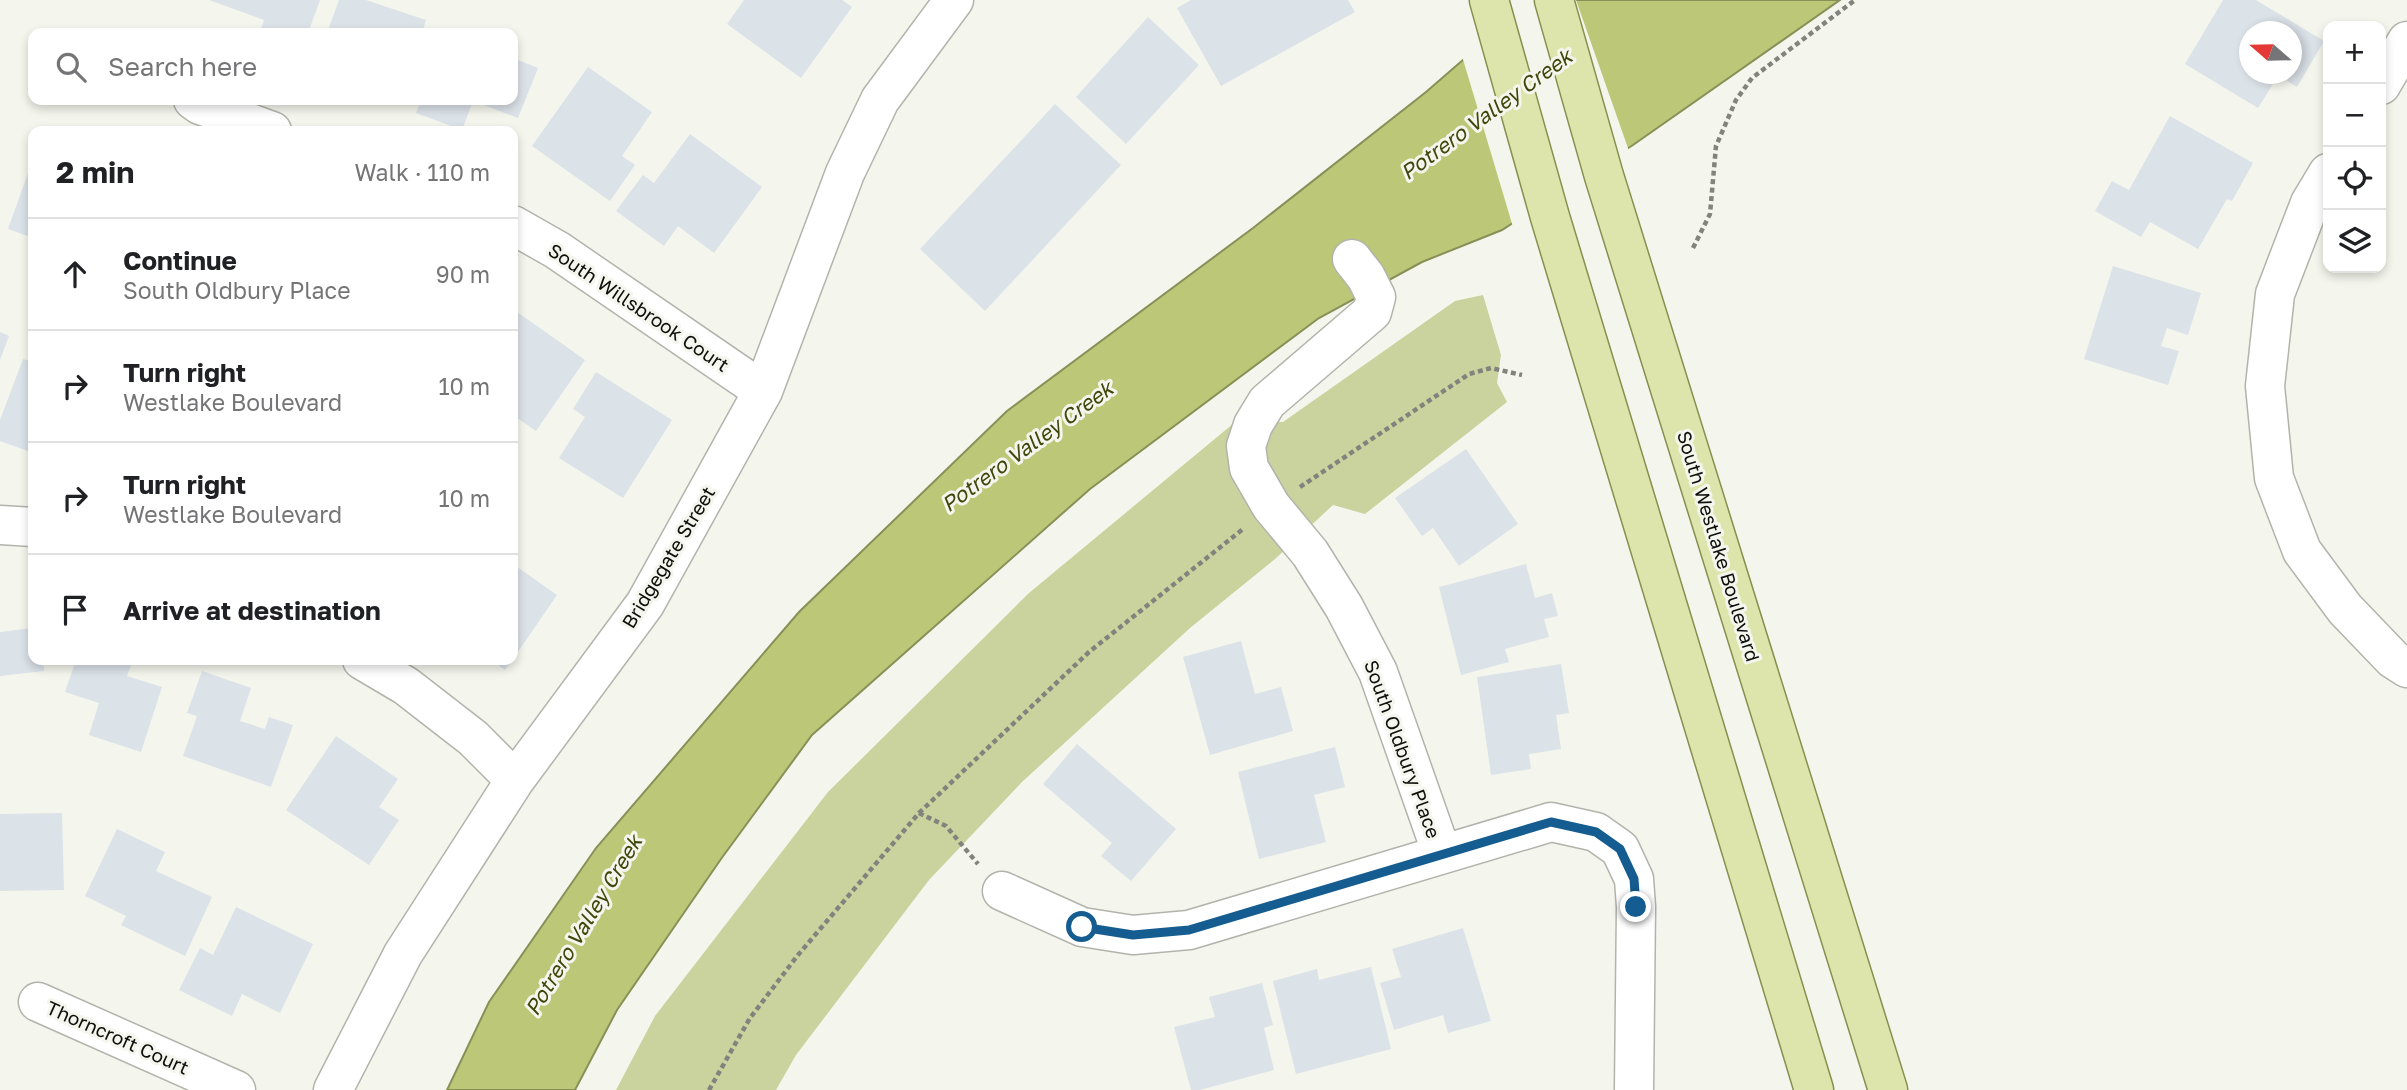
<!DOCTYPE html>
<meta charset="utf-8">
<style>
body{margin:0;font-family:"Golos Text",sans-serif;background:#f6f6f6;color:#202124}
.controls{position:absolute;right:21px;top:21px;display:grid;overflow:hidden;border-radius:14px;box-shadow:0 4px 10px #0003}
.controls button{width:63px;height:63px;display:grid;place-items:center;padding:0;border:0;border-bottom:2px solid #e0e0e0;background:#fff;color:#202124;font:35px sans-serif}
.compass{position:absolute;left:2239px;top:21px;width:63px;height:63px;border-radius:50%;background:#fff;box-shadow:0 4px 10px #0003;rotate:290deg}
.stop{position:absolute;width:21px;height:21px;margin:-16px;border:5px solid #155c90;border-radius:50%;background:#fff}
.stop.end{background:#155c90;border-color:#fff;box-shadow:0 2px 7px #0008}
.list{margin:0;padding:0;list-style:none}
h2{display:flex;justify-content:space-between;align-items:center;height:91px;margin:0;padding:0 28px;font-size:30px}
h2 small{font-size:23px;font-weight:400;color:#757577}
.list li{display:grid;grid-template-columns:46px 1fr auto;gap:21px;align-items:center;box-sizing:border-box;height:112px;padding:0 28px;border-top:2px solid #e0e0e0}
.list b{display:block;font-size:26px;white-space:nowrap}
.list p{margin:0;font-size:23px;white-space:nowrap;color:#757577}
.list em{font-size:23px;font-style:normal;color:#757577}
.icon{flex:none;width:38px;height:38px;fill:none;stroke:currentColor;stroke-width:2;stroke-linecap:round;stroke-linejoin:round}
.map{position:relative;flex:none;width:2407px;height:1090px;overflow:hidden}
.search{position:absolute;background:#fff;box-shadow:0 4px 10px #0003;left:28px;top:28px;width:490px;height:77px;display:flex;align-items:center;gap:18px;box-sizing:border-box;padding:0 24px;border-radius:14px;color:#757577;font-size:26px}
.panel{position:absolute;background:#fff;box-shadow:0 4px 10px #0003;left:28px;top:126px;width:490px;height:539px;border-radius:14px}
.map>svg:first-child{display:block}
.green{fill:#cad29e}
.water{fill:#bcc778;stroke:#889057;stroke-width:2}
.pier{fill:#f4f6ed}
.building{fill:#dbe2e8}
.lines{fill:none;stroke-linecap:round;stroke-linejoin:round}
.minor-casing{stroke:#b2b4ac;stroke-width:41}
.major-casing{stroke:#878f4f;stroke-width:41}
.path{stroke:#82837d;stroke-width:4.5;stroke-dasharray:5 3.5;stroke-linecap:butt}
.minor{stroke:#fff;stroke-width:38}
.major{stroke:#dee5ac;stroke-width:38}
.route{stroke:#155c90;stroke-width:9}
.labels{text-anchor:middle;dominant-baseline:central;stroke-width:6;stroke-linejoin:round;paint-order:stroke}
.street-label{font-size:19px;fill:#0e0e0b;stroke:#f4f6ed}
.water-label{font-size:21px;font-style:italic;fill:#41470a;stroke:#f4f6ed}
</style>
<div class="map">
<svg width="2407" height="1090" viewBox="0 0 2407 1090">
<rect width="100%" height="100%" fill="#f4f6ed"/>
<path class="green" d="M1483,295L1501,355L1497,383L1507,402L1365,514L1333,505L1275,559L1190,628L1022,782L929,880L796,1055L776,1090H616L655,1016L828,792L1029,593L1234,423L1283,422L1455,301Z"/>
<path class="water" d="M1532,0H1840L1633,145L1502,230L1422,262L1319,318L1090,489L812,735L721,859L617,1010L575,1090H447L489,1002L596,848L799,612L1007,411L1253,228L1426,92Z"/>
<path class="pier" d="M1526,0H1576L1629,151L1513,227L1462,56Z"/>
<path class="building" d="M209,0H320L308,33H260L264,20Z
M339,0H366L426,20L422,33H327Z
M744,0H842L852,7L801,78L727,24Z
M1191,0H1348L1355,12L1221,86L1177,8Z
M2223,0H2256L2324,41L2297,87L2287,81L2292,73V32H2250V74H2269L2265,79L2273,84L2258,108L2185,64Z
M1148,17L1199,65L1126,144L1076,97Z
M513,58L538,68L518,118L473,101L462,130L416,113L421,100H513Z
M588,67L652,112L622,156L635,165L610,201L532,146Z
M1055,104L1121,165L985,311L920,249Z
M2170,116L2253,163L2232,201L2227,199L2198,249L2150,222L2141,237L2095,211L2112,181L2129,190Z
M690,134L762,187L714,253L678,226L664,246L616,211L643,175L654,183Z
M33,159V238L8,229Z
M2113,266L2201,293L2188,335L2167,328L2161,346L2179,351L2168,385L2084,359Z
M513,309L585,360L536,431L513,415Z
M0,332L9,336L0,360Z
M23,359L33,362V453L0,441V420Z
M596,372L672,420L623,498L559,458L585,417L573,409Z
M1466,449L1518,524L1459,566L1433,528L1422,536L1395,498Z
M513,564L557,595L513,659Z
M1526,564L1535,598L1552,593L1558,616L1544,619L1549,637L1505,649L1509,662L1461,675L1439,587Z
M33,628V660H43L44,671L0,676V632Z
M1241,641L1255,694L1281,687L1293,731L1210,755L1183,657Z
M76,660H133L127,676L162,687L141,752L89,735L99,703L65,692Z
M491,660H512L505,670Z
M1561,664L1569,713L1556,715L1561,749L1529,754L1531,769L1491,775L1477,677Z
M202,671L251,688L240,721L265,729L269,717L293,725L271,787L183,756L197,716L187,713Z
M336,736L398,779L379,807L399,820L369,865L286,810Z
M1077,744L1176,829L1131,881L1101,856L1112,843L1043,784Z
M1335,747L1345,787L1314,795L1326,842L1259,859L1238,772Z
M62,813L64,890L0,891V814Z
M117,829L165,852L156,871L212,897L185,956L121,925L126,916L85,896Z
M236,907L313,944L280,1013L242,994L232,1016L179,990L200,948L213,955Z
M1463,928L1491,1021L1448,1033L1443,1015L1394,1030L1380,983L1401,977L1392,949Z
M1371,967L1391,1049L1296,1074L1273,981L1317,969L1319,980Z
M1262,983L1273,1025L1264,1028L1274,1070L1200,1090H1191L1174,1027L1215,1017L1209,997Z"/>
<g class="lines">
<defs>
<path id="minor" d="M2381,85L2407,41
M193,100L200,105L272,131
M2328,173L2310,203L2275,294L2265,386L2274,478L2302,551L2345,609L2393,659L2407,668
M513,225L557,250L763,391
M1352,259L1366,277L1376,297L1372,312L1267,402L1253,425L1246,446L1249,468L1271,506L1310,553L1344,607L1378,672L1442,854
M0,525L33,527
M362,660L406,686L473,738L515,780
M1002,891L1082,927L1133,935L1189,930L1551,822L1596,832L1620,849L1634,879L1636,907L1634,1090
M38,1002L236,1090
M333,1090L403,954L515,780L645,604L763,391L845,173L880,100L954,0"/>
<path id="major" d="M1489,0L1550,217L1814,1090
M1554,0L1604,176L1888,1090"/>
</defs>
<use href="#minor" class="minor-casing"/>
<use href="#major" class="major-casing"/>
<path class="path" d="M1693,248L1710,214L1716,146L1736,100L1752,78L1855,0
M1300,487L1469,374L1491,368L1522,375
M919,813L946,826L978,864
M709,1090L750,1018L798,955L919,813L1089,652L1243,529"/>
<use href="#minor" class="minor"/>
<use href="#major" class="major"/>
</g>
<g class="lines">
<path class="route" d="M1082,927L1133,935L1189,930L1551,822L1596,832L1620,849L1634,879L1636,907"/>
</g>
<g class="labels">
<g class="street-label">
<text transform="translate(639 307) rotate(34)">South Willsbrook Court</text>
<text transform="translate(1719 546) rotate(73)">South Westlake Boulevard</text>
<text transform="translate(668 557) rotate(-59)">Bridgegate Street</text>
<text transform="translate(1403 749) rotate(70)">South Oldbury Place</text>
<text transform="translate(118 1037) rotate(24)">Thorncroft Court</text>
</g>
<g class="water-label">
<text transform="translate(1486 114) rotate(-36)">Potrero Valley Creek</text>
<text transform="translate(1027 446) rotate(-36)">Potrero Valley Creek</text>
<text transform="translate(583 925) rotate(-59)">Potrero Valley Creek</text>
</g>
</g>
</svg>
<div class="controls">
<button>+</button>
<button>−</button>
<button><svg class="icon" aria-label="locate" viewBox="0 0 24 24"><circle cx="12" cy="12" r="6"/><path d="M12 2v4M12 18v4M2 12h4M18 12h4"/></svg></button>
<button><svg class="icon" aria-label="layers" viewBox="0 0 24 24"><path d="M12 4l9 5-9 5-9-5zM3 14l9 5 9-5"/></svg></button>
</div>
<svg class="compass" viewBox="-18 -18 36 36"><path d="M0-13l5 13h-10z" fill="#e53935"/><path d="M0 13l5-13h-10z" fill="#757577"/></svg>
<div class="stop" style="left:1082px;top:927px"></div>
<div class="stop end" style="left:1636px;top:907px"></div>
<div class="search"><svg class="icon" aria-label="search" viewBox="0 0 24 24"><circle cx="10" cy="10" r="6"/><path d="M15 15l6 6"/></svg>Search here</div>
<section class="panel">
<h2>2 min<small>Walk · 110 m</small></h2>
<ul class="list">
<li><svg class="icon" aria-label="ahead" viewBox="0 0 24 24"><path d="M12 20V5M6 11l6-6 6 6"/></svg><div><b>Continue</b><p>South Oldbury Place</p></div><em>90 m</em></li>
<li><svg class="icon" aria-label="right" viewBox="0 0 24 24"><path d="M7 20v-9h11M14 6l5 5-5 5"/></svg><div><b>Turn right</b><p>Westlake Boulevard</p></div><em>10 m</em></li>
<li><svg class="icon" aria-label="right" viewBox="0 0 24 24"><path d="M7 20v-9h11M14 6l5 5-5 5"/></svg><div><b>Turn right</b><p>Westlake Boulevard</p></div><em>10 m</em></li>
<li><svg class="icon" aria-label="arrive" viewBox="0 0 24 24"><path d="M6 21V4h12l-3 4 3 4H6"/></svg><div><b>Arrive at destination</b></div></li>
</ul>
</section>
</div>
